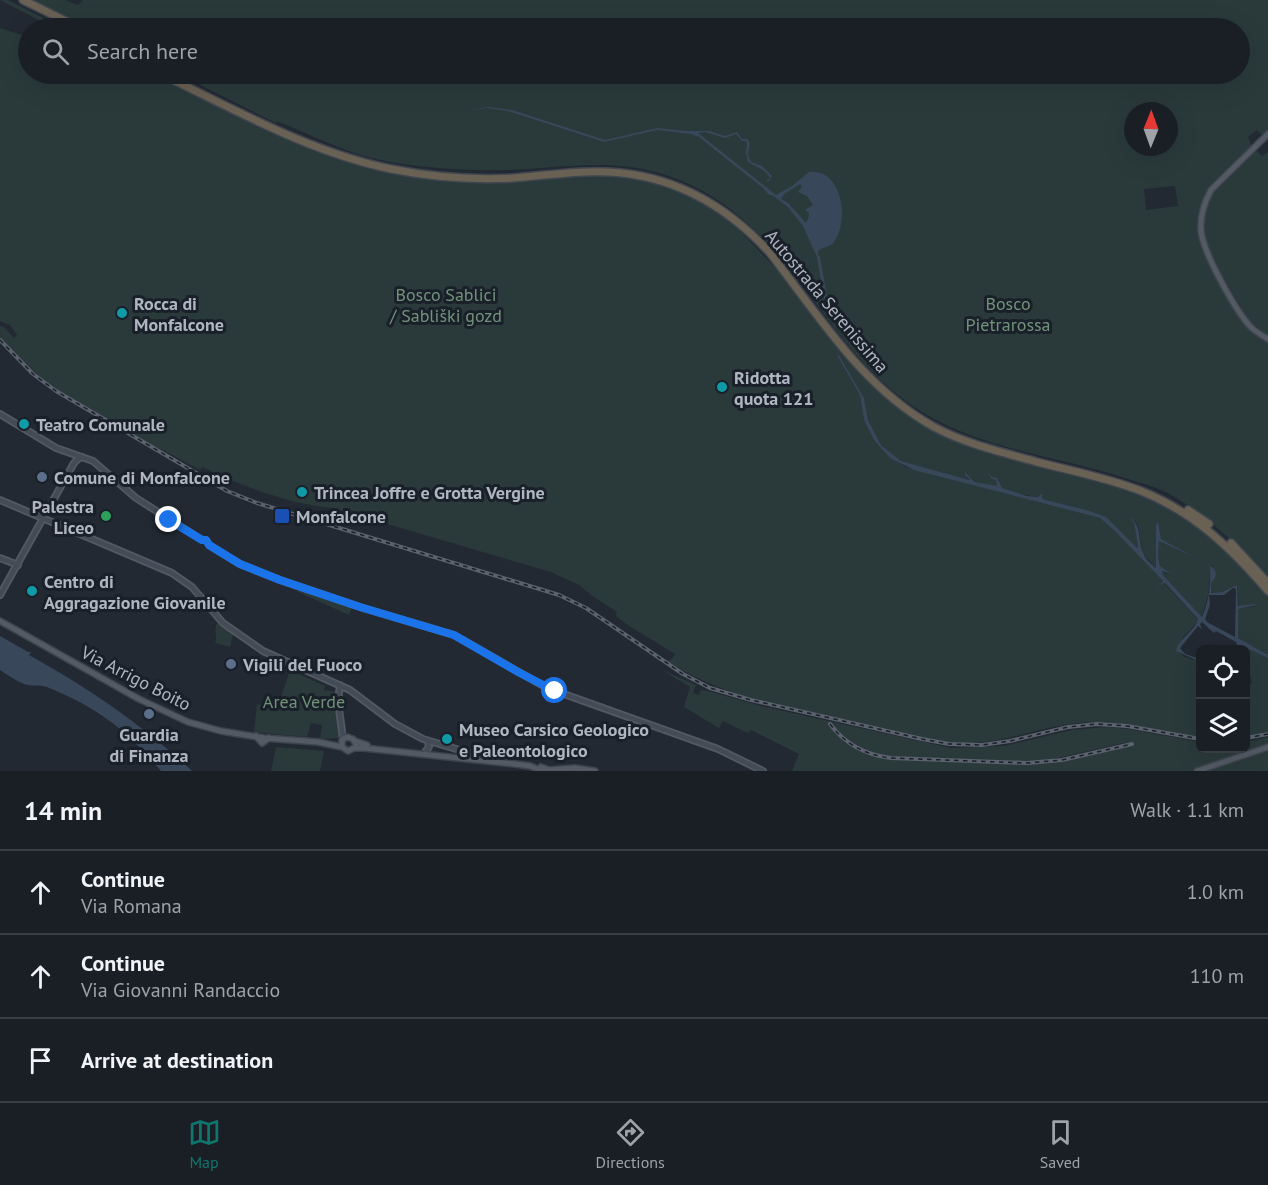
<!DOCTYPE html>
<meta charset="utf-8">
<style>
body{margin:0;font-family:"PT Sans",sans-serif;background:#23272e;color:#f1f3f6}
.controls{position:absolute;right:18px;bottom:18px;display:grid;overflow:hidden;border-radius:9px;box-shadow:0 6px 24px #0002}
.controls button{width:54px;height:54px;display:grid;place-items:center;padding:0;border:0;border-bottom:2px solid #383d43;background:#1a1f26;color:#f1f3f6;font:30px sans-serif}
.compass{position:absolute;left:1124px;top:102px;width:54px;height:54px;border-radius:50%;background:#1a1f26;box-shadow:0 6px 24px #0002;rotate:1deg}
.stop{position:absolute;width:18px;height:18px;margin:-14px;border:4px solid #1a73e8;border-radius:50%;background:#fff}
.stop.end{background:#1a73e8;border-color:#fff;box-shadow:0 2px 6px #0008}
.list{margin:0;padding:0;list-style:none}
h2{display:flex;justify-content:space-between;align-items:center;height:78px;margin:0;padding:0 24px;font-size:26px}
h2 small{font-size:20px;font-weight:400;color:#9fa2a7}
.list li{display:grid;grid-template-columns:39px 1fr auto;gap:18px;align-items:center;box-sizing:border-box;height:84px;padding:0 24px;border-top:2px solid #383d43}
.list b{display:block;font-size:22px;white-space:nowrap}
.list p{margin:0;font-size:20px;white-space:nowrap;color:#9fa2a7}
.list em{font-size:20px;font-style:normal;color:#9fa2a7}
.icon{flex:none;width:33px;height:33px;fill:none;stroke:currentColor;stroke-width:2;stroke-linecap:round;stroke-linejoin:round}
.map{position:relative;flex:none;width:1268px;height:771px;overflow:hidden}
.search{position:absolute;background:#1a1f26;box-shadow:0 6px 24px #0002;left:18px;right:18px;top:18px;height:66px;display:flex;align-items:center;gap:15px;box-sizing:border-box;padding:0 21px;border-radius:33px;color:#9fa2a7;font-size:22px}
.sheet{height:330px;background:#1a1f26}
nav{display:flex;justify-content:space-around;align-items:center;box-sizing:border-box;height:84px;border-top:2px solid #383d43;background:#1a1f26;font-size:16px;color:#9fa2a7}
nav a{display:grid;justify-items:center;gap:3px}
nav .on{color:#0f766e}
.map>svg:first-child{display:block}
.green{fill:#2a3a3a;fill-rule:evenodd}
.water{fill:#39475b;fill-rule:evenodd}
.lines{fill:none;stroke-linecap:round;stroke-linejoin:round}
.secondary-casing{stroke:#525962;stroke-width:8}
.primary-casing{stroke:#3e444e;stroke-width:8}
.highway-casing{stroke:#3f464f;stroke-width:10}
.secondary{stroke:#434b57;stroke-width:4.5}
.primary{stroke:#535a64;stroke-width:5}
.highway{stroke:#696153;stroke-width:7}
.rail-casing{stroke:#5b626e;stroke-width:4}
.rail{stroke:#1a2029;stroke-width:1.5;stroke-dasharray:4.5;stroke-linecap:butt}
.route{stroke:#1a73e8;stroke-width:8}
.culture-dot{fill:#0f9aa8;stroke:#1a2029;stroke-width:2}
.service-dot{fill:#5c6f8a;stroke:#1a2029;stroke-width:2}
.leisure-dot{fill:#2e9e5b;stroke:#1a2029;stroke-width:2}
.transit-dot{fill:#1a4fb4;stroke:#1a2029;stroke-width:2}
.labels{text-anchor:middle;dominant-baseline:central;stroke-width:6;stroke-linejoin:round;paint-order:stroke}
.park-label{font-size:18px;fill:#719479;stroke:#1a2029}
.street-label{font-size:18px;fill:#afb6c1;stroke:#1a2029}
.poi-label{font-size:18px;font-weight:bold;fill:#afb6c1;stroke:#1a2029;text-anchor:start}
</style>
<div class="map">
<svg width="1268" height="771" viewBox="0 0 1268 771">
<rect width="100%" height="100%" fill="#222933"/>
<path class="green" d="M0,0H8L63,28H54Z
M30,0H65L78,5L83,0H1268V131L1263,136L1257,130L1248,137L1252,147L1213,184L1207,192L1198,220L1202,246L1240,316L1247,327L1268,342V578C1239,546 1210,518 1173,496C1158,487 1141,483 1125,478C1055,455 975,449 913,406C813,338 788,211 659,173C599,155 538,173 477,170C443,169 401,166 368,157C338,149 307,133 277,121L276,123L178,74H1240V28H88ZM1133,111H1169V147H1133ZM1175,186L1178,206L1146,210L1144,189Z
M0,28L28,37V74H87L89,77L93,74L99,77L101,74H156L288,138L366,167L436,180L469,182L584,175L634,178L668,187L700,201L730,220L779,272L816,320L869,382L910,415L930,427L1148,497C1196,521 1234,553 1268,594V655L1241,641L1238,637V609L1256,606L1257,604L1239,606L1237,585L1222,592L1210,593V583L1216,573L1211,565L1208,595L1202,617L1163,575L1161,571L1170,575L1160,566L1158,556L1159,541L1198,559L1161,539L1158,521L1156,525V568L1143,554L1138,525L1134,520L1138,546L1136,548L1096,513L1046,500L1042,498V493L1038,497C1026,496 1012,492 1000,488L997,481V486L995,487L977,483L966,473L965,475L970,479L969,481L901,461L881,445L868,420L864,398L837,352L838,357L860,395L864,420L874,440L905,467L1100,518L1115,530L1163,581L1161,584H1165L1199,621L1183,637L1178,651L1185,657L1200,662V738C1163,732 1126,721 1088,722C1049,724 1011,741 972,743C940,746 905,734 874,727C803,710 729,701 667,661L672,659L675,654L626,624L616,616L617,612L591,595L579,585L551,572L333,508C287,504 243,486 202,467L200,470L165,451L155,447L47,384L0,338V326L4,327L14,338L17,335L10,325L0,321Z
M1255,149L1262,156L1268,152V336L1248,319L1206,248C1194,200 1224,179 1255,149Z
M296,591H305L352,608L349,615Z
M217,623L233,634L230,647L215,643C218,636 213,631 217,623Z
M1243,646L1268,658V732L1246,737V677L1249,678V684L1252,683L1246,659V650L1242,649Z
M290,670L325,686L324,690L336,692L339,738L320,739L322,725L311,723L307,737L254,732L257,704L271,708L279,704Z
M662,670L696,685L693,693L699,695L701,690L708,691L761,706L951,748L1004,746L1072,730L1106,727L1128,729L1200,742V748H1246V742L1268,737V745L1192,771H792L799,754L751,730L748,733L723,721L719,728L684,707L690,687ZM831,723C848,742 863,751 889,756L1019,762L1044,761L1120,744L1132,742L1133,745L1077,758L1033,764L892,759L865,754L845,743L831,728L828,725Z
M276,747L324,751L320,771H271Z
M1268,750V771H1203Z"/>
<path class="water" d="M488,107L512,110L605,140L657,128L687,131H710L725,136L737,132L742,139H747C752,144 748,148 748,155L751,162L762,166L772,176L768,182L766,181L770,178C764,168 756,167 748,162L746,153L747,144L746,141H742L736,134L725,138L705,132L698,133L776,195L792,186L809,172C842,168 850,220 834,242C830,247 823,247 818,251V255L820,257L827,297L849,329L852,337L824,298L817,257L803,226L788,207L772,195H769L763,188L699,137L691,134L657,130L604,142L508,111L487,108L467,111ZM800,184L802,187L798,192L807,196L813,205L805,210L809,213V216L806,223L788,203L781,199L784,194Z
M837,352L864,398L868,420L881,445L901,461L969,480L970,479L965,475V472L975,482L997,486L996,480L992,479L987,472L992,477L997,478L1002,488L1027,496L1038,497L1042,493V498L1046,500L1090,511L1106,517L1137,548L1138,546L1134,522L1129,518C1142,522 1138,542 1143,553C1145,559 1151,564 1156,568V525L1158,521L1161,539L1198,559L1159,541L1158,556L1160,566L1171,574L1162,571L1163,575L1202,617C1209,602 1211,583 1210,566L1202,562C1213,567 1222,571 1211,583V593L1222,592L1237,585L1238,606L1255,604L1257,605L1238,609V638L1268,655V658L1242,646V649H1239L1236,642L1216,631L1214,633L1202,622L1200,624L1202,629L1198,626L1180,648L1185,654L1200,659V662L1176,651C1179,638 1197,629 1198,619L1165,583L1160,585L1154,595L1163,581L1115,531L1100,518L914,470L890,458L874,440L864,420L860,395L838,357ZM1233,588H1235L1236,591L1235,637L1207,622L1205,619L1210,605L1209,595H1224Z
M0,636L28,652H31L29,655C87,687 143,725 192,771H161C126,729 98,708 47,687C39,684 32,687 24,684C16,681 8,675 0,670Z"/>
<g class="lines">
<defs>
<path id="secondary" d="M0,414L56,448L93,461L136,498L202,540H206L209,545L240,564L280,580L363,608L454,635L547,688L718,749L763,771
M0,500L172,573L192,587L223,623L263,651L350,690L395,724L423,739L486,758
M0,558L18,565
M0,595L74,463L78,459L82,457
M340,685L338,701L343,739
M425,752L429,747L428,741"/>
<path id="primary" d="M1268,134L1211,190C1204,203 1200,215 1201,230C1202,251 1235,309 1249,325C1254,331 1261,335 1268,339
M0,621L139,699L188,722L221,731L264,738L318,742L342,747L348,751L354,748H364L515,764L530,766L542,771
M256,736L262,743L269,738
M355,741L367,745
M342,747V740L347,737L353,739L356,744
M541,767L549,770L575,768L595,771
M1197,771L1268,747"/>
<path id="highway" d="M23,0L80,28
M161,74C236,110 309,152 391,169C431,177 473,180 513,178C545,176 576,170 608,172C673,175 727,206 770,253C819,316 863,388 934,427C966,444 1002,452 1037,462C1072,471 1108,478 1141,491C1194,512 1232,549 1268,591
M1188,510L1209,524
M1231,543L1268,583"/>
</defs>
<use href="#secondary" class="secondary-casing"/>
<use href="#primary" class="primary-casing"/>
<use href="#highway" class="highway-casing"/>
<use href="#secondary" class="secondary"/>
<use href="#primary" class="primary"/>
<use href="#highway" class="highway"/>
<defs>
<path id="rail" d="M0,340L33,374L56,391L227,491L257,503L559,595L586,608L683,674L710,688L751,700L922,739L949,744L982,745L1010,741L1068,727L1097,724L1127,726L1200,739
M830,724C845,744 865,755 891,758L1027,763L1062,760L1132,744
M1246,738L1268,734"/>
</defs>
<use href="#rail" class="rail-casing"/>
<use href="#rail" class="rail"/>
</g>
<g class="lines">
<path class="route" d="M169,520L202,540H206L209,545L240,564L280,580L360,607L454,635L518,672L555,691"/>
</g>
<g class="culture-dot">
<circle cx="122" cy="313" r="6"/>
<circle cx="722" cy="387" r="6"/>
<circle cx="24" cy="424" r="6"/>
<circle cx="302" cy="492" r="6"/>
<circle cx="32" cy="591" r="6"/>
<circle cx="447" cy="739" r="6"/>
</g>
<g class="service-dot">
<circle cx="42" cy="477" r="6"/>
<circle cx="231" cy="664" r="6"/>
<circle cx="149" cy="714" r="6"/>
</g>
<circle class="leisure-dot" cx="106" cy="516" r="6"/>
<rect class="transit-dot" x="274" y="508" width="16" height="16" rx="3"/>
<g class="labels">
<g class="park-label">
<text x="446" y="294">Bosco Sablici<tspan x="446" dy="21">/ Sabliški gozd</tspan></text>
<text x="1008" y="303">Bosco<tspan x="1008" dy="21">Pietrarossa</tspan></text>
<text x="304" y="701">Area Verde</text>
</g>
<g class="street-label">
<text transform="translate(827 301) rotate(50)">Autostrada Serenissima</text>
<text transform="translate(136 678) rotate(27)">Via Arrigo Boito</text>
</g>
<g class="poi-label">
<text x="134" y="303">Rocca di<tspan x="134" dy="21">Monfalcone</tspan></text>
<text x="734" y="377">Ridotta<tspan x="734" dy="21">quota 121</tspan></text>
<text x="36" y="424">Teatro Comunale</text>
<text x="54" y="477">Comune di Monfalcone</text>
<text x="314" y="492">Trincea Joffre e Grotta Vergine</text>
<text x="94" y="506" text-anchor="end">Palestra<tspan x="94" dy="21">Liceo</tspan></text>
<text x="296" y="516">Monfalcone</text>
<text x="44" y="581">Centro di<tspan x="44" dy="21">Aggragazione Giovanile</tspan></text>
<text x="243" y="664">Vigili del Fuoco</text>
<text x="459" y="729">Museo Carsico Geologico<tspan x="459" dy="21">e Paleontologico</tspan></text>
<text x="149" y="734" text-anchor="middle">Guardia<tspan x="149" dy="21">di Finanza</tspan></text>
</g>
</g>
</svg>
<div class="controls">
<button><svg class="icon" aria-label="locate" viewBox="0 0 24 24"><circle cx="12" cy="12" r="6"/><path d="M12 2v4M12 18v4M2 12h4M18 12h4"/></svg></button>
<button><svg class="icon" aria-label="layers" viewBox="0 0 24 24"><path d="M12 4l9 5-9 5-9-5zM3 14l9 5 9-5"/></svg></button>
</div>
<svg class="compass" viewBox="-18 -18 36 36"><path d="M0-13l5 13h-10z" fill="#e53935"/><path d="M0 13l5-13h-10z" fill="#9fa2a7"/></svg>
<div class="stop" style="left:555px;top:691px"></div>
<div class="stop end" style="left:169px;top:520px"></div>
<div class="search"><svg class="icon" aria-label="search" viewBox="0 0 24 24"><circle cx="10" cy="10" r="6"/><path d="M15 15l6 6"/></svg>Search here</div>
</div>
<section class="sheet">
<h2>14 min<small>Walk · 1.1 km</small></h2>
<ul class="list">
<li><svg class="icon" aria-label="ahead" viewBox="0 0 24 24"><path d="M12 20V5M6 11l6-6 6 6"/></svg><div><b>Continue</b><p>Via Romana</p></div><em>1.0 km</em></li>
<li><svg class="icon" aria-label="ahead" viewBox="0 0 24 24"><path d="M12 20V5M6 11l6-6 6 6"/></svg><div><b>Continue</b><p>Via Giovanni Randaccio</p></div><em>110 m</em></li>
<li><svg class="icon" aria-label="arrive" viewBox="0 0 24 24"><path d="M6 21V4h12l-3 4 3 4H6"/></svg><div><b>Arrive at destination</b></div></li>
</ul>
</section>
<nav>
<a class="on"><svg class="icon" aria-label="map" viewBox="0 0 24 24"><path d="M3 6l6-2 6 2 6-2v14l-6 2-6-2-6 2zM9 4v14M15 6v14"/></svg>Map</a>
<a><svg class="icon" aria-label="directions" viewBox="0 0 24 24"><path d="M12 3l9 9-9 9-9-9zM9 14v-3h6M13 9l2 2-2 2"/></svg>Directions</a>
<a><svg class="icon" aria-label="saved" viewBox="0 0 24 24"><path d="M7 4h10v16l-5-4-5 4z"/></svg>Saved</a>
</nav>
